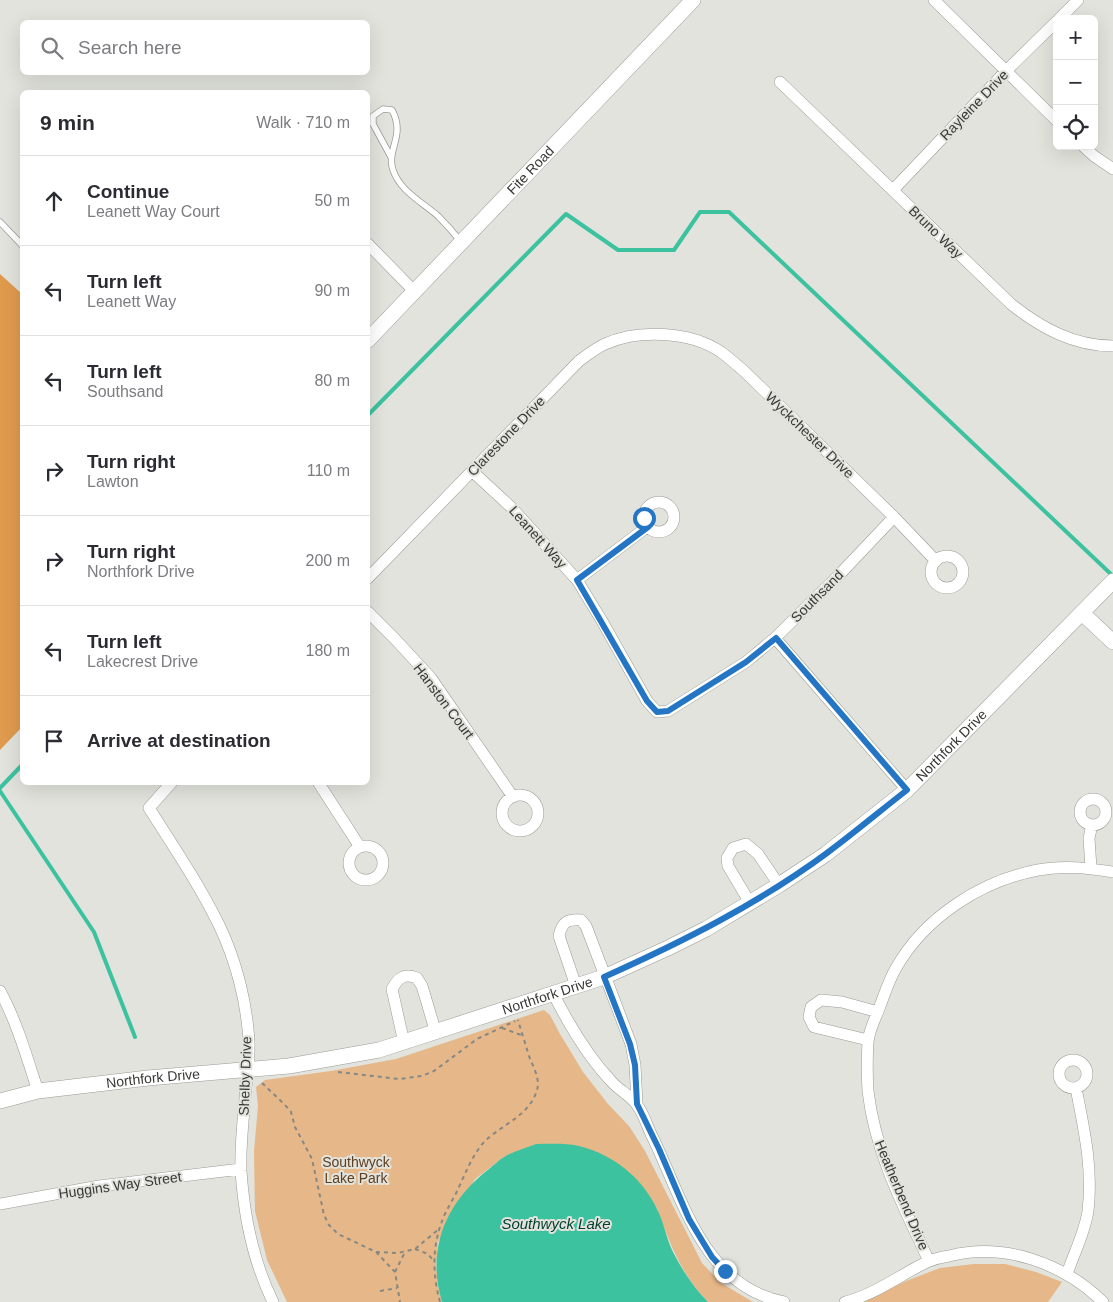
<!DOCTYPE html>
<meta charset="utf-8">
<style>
body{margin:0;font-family:Helvetica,sans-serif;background:#f2f2f3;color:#2b2b33}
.controls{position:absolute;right:15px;top:15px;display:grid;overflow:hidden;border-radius:8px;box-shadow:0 5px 20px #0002}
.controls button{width:45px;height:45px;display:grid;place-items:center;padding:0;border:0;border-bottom:1px solid #e1e1e2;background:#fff;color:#2b2b33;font:25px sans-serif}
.stop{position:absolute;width:15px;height:15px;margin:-11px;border:4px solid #2476c4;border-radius:50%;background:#fff}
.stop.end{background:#2476c4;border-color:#fff;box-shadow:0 1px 5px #0008}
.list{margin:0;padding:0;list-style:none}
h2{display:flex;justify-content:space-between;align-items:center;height:65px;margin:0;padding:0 20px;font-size:21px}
h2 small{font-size:16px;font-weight:400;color:#7c7c81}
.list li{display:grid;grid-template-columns:32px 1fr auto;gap:15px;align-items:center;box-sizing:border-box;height:90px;padding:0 20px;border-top:1px solid #e1e1e2}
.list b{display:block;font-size:19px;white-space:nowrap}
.list p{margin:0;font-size:16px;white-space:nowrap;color:#7c7c81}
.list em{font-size:16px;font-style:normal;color:#7c7c81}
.icon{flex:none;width:28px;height:28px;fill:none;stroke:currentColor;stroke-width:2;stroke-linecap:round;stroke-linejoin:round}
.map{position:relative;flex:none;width:1113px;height:1302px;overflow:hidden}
.search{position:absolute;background:#fff;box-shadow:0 5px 20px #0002;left:20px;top:20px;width:350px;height:55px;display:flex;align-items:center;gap:12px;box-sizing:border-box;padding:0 18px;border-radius:8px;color:#7c7c81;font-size:19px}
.panel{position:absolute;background:#fff;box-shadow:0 5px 20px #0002;left:20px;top:90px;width:350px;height:695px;border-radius:8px}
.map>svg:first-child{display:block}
.green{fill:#e6b788}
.forest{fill:#e09a4d}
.water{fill:#3dc2a0}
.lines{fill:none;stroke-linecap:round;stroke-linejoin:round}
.stream{stroke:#3dc2a0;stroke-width:4}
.service-casing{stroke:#9a9c95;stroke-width:7}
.minor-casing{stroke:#9a9c95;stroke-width:12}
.tertiary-casing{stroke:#9a9c95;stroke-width:16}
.path{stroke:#868883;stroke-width:2;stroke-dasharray:4 4;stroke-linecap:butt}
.service{stroke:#fff;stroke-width:5.5}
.minor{stroke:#fff;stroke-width:11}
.tertiary{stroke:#fff;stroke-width:15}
.route{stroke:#2476c4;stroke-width:6}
.labels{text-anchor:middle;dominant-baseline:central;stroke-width:4;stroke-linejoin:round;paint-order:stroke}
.street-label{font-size:14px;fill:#383936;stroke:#e1e3dc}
.park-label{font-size:14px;fill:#5e4020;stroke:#e1e3dc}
.water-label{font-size:15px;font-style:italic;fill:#013e30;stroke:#e1e3dc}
</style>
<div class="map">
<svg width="1113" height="1302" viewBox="0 0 1113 1302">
<rect width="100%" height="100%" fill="#e1e3dc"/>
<path class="green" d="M544,1010L550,1015L560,1034L583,1072L608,1104L629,1126L645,1151L702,1263L721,1283L753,1302H708C682,1276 669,1242 657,1208L537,1144L504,1157L475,1179L438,1242L436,1264L438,1287L442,1302H287L267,1260L255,1211L254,1151L258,1106L256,1087L265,1080L331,1071L396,1059Z
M974,1264H1005L1036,1272L1062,1282L1048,1302H862L906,1281L940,1268Z"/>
<path class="forest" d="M0,274L22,294V727L0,750Z"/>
<path class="water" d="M536,1144C550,1144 566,1143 579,1146C612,1154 642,1177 657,1209C664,1222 666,1238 673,1252C682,1270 694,1288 708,1302H442C426,1249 446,1202 489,1169C494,1165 499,1160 504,1157C514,1151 526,1148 536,1144Z"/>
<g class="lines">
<path class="stream" d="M368,415L566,214L618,250H674L700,212H729L1113,576
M0,788L22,765
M0,791L94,932L135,1037"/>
<defs>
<path id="service" d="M391,157L373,124V116L383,109L392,110C406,136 386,149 393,170C400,191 422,202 438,216C446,224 454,233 461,242
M0,222L22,245"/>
<path id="minor" d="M934,0L1057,121
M1059,19L1078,0
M780,82L1011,304C1041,328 1074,346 1113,346
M1083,146L1094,156L1113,169
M893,190L1006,71L1057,21
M368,244L414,291
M472,471L512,508L577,580L602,621L647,701L657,712L668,711L746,662L775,638L839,575L894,517
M644 517a15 15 0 1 1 30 0a15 15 0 1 1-30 0Z
M931 572a16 16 0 1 1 32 0a16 16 0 1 1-32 0Z
M368,578L579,361C587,355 596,348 605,344C638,329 690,331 721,352C729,358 737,365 745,372L894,517L936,561
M577,580L647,527
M368,612L395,639L431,678L513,797
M775,638L907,790
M172,782L149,808C173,846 199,884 219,925C236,960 247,1003 249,1042C250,1060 246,1081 245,1099C243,1122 240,1147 241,1171C244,1216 253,1261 273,1302
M318,782L360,847
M502 813a18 18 0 1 1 36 0a18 18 0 1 1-36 0Z
M1080 812a13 13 0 1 1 26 0a13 13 0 1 1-26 0Z
M349 863a17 17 0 1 1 34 0a17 17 0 1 1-34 0Z
M1091,868L1089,838L1092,825
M750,903L728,866L727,858L733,848L746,844L758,854L779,885
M576,986L559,936C562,922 567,919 581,920L586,926L631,1044L635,1065L637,1104
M0,991C17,1022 27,1058 38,1091
M553,993C569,1025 587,1056 612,1082C619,1090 631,1096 637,1105C644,1114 647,1126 652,1136C683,1199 703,1286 784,1302
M868,1040L814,1027L809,1017L811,1007L821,1000L842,1002L878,1012
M404,1043L392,989C398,978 404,973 417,978L422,986L436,1033
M1059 1074a14 14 0 1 1 28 0a14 14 0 1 1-28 0Z
M0,1204L99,1186L241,1169
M929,1261C903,1206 875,1152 868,1091C867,1075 867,1058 868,1042C869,1030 876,1017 880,1006C885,993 889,980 896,968C925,917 981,881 1038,870C1063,865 1088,868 1113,872
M1067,1274C1074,1253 1085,1232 1088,1211C1093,1168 1084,1129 1076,1088
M845,1302C874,1295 900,1275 927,1262C934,1259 942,1257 949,1256C1004,1242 1063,1263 1103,1302"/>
<g id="tertiary">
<path id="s1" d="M368,340L693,0"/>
<path d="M1082,613L1113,642"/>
<path id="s2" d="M0,1101L38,1091L148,1078L289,1066L379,1050L604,977L668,948L706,929L779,885L826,854L907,790L1113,581"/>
</g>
</defs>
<use href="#service" class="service-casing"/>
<use href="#minor" class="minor-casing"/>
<use href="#tertiary" class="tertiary-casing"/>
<path class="path" d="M502,1028L521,1035
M338,1072L399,1079L422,1076L434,1071L477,1039L515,1021
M262,1083L284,1104L291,1112L295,1127L312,1159L324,1215L329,1225L338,1234L376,1252L398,1253L415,1249L439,1229
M415,1249L428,1254L433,1260
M376,1252L395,1272L400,1302
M395,1272L405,1252
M380,1291L397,1288
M440,1302C432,1273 432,1244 444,1216C448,1207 454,1198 458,1189C466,1172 472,1156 484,1142C501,1125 527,1117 536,1093C542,1079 532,1066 528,1053C525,1042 521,1031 518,1020"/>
<use href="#service" class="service"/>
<use href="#minor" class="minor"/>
<use href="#tertiary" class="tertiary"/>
</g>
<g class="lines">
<path class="route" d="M644,518L648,527L577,580L647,701L657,712L668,711L746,662L776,638L907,790C880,811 854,833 827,853C758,904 682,942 604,977L630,1044L635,1065L637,1104L659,1149L689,1219L712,1257L725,1271"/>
</g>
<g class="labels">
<g class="street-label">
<text transform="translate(974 105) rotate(-46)">Rayleine Drive</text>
<text stroke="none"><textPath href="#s1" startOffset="235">Fite Road</textPath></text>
<text transform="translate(936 232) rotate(44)">Bruno Way</text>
<text transform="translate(810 435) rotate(44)">Wyckchester Drive</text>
<text transform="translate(506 436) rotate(-46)">Clarestone Drive</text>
<text transform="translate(538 537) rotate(48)">Leanett Way</text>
<text transform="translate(817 596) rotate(-45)">Southsand</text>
<text transform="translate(444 701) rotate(53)">Hanston Court</text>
<text stroke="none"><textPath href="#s2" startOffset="1040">Northfork Drive</textPath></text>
<text stroke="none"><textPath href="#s2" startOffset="560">Northfork Drive</textPath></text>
<text transform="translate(245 1076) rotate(-88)">Shelby Drive</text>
<text stroke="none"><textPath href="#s2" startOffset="155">Northfork Drive</textPath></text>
<text transform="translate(120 1185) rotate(-8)">Huggins Way Street</text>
<text transform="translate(902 1195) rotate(67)">Heatherbend Drive</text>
</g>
<g class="park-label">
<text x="356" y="1162">Southwyck<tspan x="356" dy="16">Lake Park</tspan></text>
</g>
<g class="water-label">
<text x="556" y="1223">Southwyck Lake</text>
</g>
</g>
</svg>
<div class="controls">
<button>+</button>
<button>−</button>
<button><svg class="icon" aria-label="locate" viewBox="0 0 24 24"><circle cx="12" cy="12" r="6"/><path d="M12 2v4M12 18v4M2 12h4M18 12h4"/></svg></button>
</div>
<div class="stop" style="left:644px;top:518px"></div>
<div class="stop end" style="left:725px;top:1271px"></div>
<div class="search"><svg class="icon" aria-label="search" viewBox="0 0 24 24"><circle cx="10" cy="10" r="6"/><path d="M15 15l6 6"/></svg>Search here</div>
<section class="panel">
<h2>9 min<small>Walk · 710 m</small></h2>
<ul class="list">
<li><svg class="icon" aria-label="ahead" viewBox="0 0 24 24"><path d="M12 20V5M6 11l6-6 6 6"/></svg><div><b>Continue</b><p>Leanett Way Court</p></div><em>50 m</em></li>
<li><svg class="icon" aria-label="left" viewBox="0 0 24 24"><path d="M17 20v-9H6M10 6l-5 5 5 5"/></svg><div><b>Turn left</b><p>Leanett Way</p></div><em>90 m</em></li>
<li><svg class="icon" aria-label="left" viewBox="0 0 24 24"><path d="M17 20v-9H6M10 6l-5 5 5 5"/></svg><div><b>Turn left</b><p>Southsand</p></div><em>80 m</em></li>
<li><svg class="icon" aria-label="right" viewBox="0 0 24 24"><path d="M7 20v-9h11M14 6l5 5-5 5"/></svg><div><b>Turn right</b><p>Lawton</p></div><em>110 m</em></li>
<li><svg class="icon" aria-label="right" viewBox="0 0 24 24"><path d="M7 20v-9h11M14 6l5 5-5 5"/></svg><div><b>Turn right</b><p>Northfork Drive</p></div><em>200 m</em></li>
<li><svg class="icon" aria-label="left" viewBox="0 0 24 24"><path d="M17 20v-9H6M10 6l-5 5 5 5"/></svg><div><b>Turn left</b><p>Lakecrest Drive</p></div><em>180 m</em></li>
<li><svg class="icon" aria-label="arrive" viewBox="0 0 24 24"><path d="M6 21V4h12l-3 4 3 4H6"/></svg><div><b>Arrive at destination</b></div></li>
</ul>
</section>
</div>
